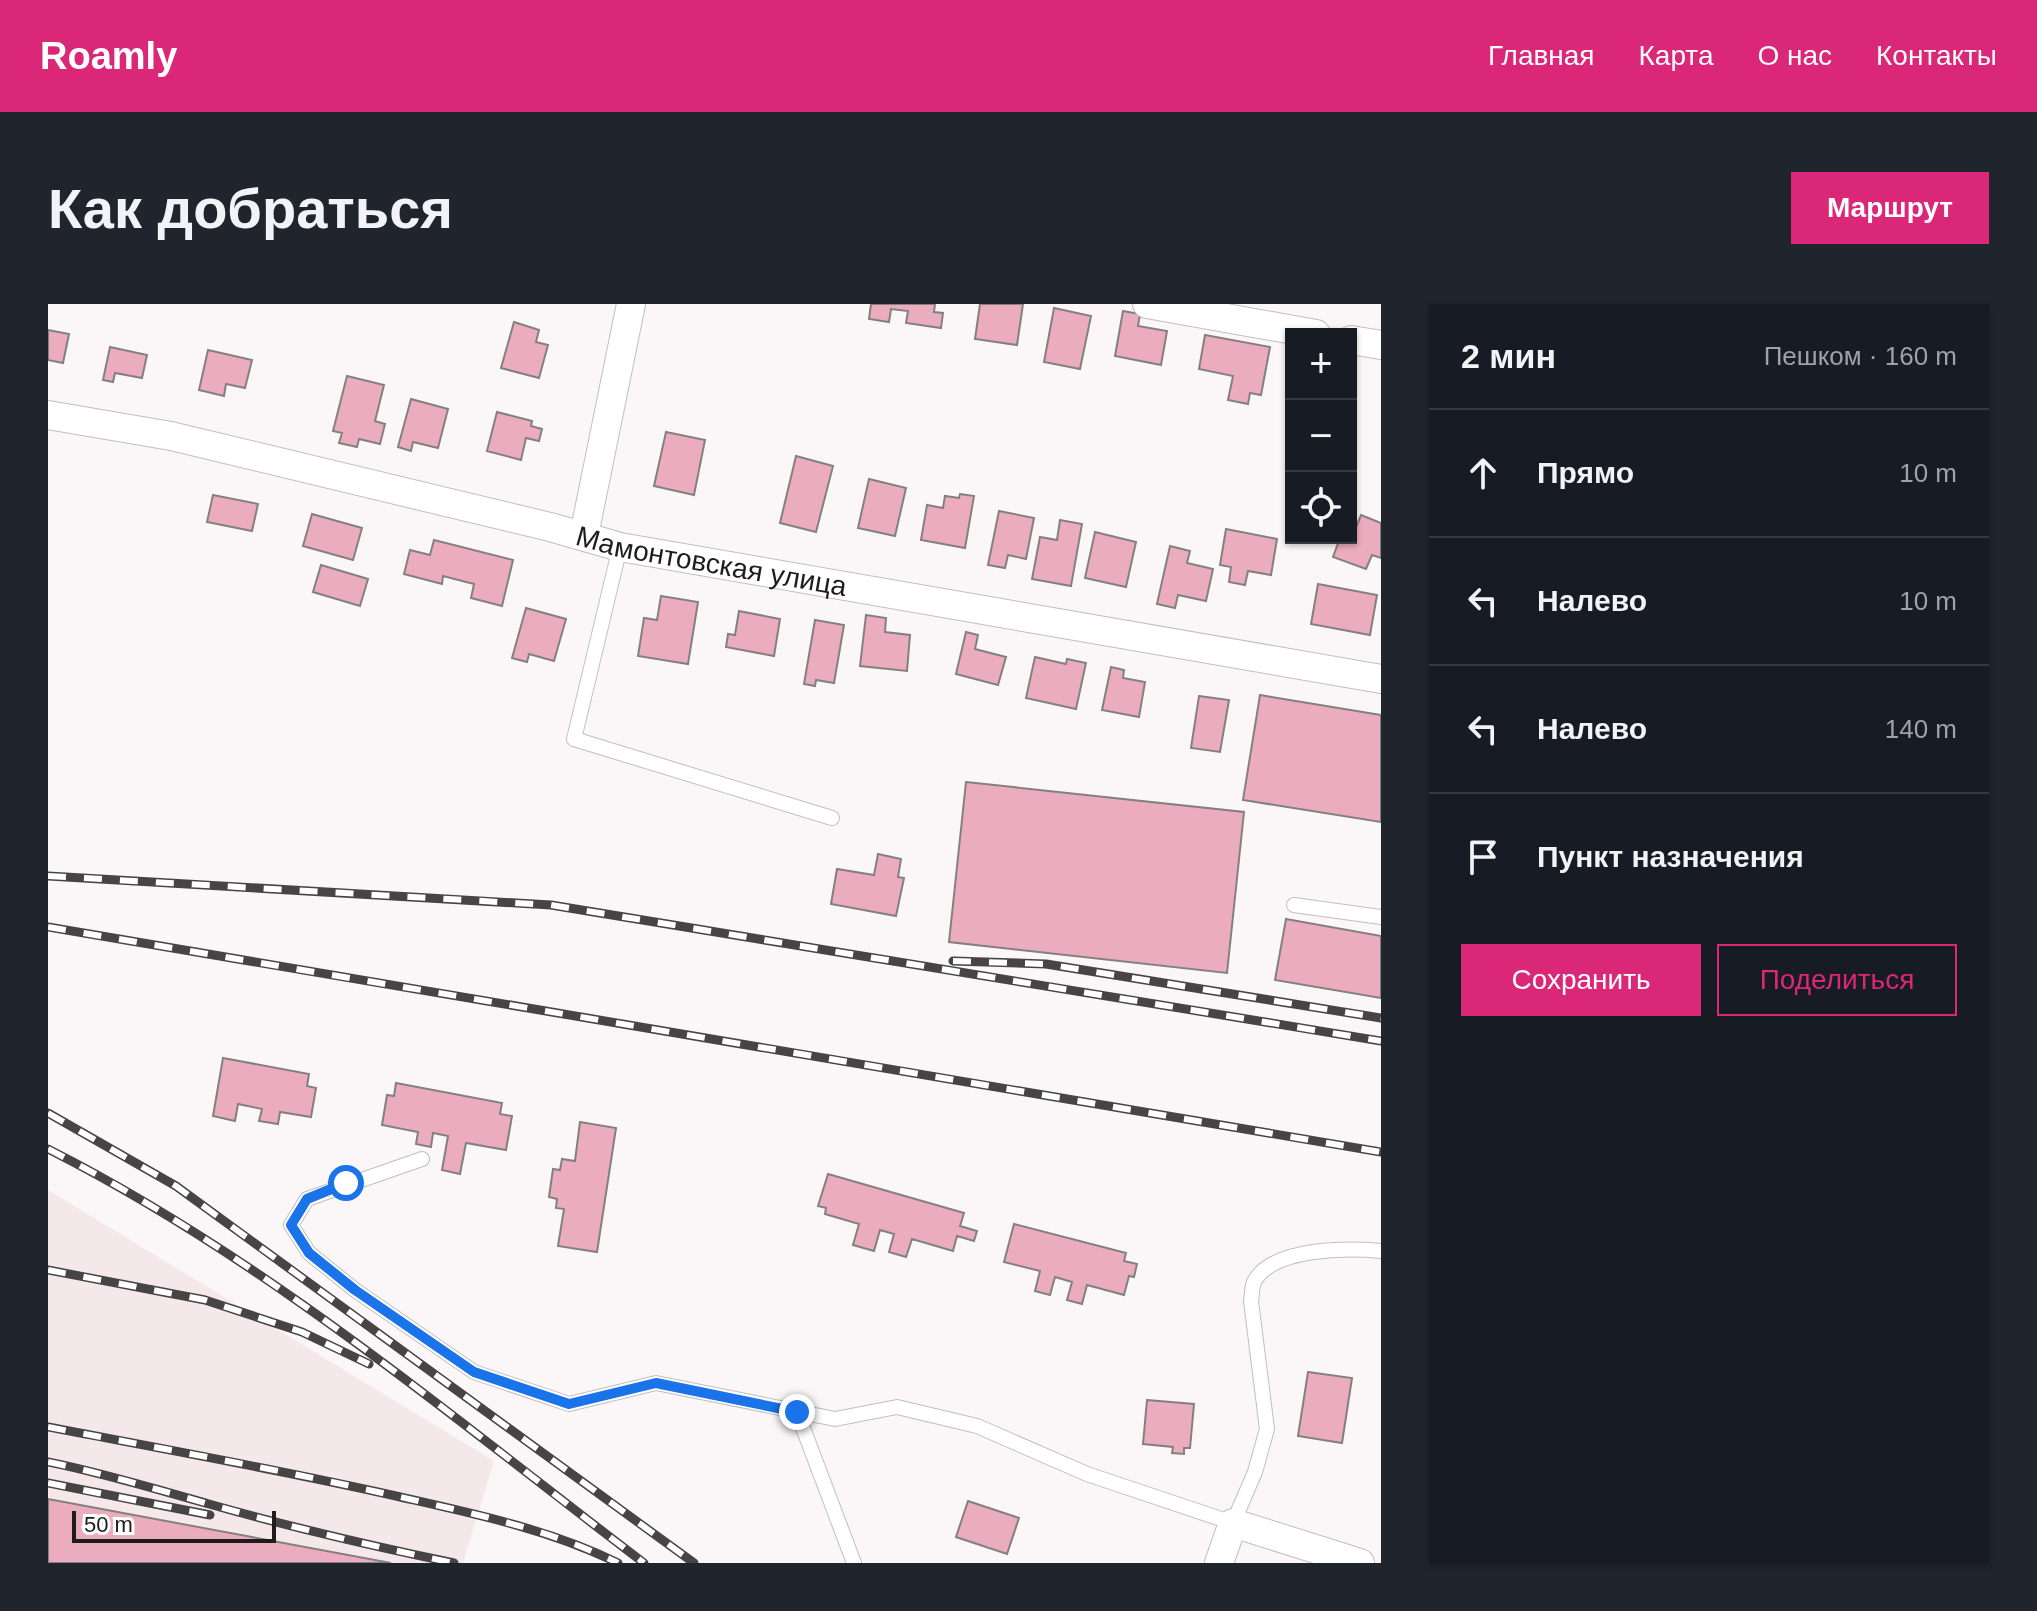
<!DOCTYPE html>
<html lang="ru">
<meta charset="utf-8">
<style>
body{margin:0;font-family:Arial,sans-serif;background:#20242c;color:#f1f3f6}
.controls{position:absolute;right:24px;top:24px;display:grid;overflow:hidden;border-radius:0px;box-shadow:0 2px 6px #0004}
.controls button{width:72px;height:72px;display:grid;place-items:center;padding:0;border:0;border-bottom:2px solid #363941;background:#171b24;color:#f1f3f6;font:40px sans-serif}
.scale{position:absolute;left:24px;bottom:20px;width:204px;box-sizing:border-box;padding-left:8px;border:4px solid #1e1c1d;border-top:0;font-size:22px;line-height:28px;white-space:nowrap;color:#1e1c1d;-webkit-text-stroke:6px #fff;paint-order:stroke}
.stop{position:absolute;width:24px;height:24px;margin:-18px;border:6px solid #1a73e8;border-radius:50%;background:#fff}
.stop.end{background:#1a73e8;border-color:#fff;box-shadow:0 2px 8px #0008}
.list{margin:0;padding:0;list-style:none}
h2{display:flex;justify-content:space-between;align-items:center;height:104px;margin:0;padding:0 32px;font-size:34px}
h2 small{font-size:26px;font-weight:400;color:#9ea1a6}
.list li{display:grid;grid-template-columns:52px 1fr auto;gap:24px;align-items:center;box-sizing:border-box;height:128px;padding:0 32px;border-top:2px solid #363941}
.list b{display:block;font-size:30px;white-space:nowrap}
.list em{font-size:26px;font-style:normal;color:#9ea1a6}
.actions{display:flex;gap:16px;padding:24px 32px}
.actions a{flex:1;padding:18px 0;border:2px solid #db2777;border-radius:0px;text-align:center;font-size:28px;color:#db2777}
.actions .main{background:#db2777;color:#fff}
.icon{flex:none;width:44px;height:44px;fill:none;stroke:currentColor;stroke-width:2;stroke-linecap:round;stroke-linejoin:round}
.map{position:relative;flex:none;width:1333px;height:1259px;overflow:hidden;border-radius:0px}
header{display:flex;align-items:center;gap:48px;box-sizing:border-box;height:112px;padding:0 40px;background:#db2777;color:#fff}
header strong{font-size:38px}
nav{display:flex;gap:44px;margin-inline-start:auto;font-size:28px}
.intro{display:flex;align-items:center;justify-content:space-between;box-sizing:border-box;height:192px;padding:0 48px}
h1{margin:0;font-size:56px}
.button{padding:20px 36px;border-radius:0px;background:#db2777;color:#fff;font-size:28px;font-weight:700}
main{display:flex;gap:48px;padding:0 48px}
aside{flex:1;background:#171b24;border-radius:0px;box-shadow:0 2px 6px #0004}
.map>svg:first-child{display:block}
.built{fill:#f5e8eb}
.building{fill:#ecacbf;stroke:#848081;stroke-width:2}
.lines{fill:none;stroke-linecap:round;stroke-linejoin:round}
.service-casing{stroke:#c2bebf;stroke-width:16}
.minor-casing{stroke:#c2bebf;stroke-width:30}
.service{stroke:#fff;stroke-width:14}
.minor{stroke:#fff;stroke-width:28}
.rail-casing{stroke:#464445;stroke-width:9}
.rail{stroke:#fff;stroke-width:6;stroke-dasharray:18;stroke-linecap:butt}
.route{stroke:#1a73e8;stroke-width:10}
.labels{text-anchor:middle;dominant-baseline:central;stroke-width:6;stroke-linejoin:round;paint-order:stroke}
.street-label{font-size:28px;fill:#1e1c1d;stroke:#fff}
</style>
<header>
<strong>Roamly</strong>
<nav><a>Главная</a><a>Карта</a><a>О нас</a><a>Контакты</a></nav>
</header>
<div class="intro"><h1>Как добраться</h1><a class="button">Маршрут</a></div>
<main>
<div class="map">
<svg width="1333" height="1259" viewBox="0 0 1333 1259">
<rect width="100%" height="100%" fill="#fbf7f8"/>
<path class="built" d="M0,886L446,1157L415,1259H0Z"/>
<path class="building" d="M823,0H887L886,8L895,9L893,24L858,19L860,7L843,5L841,18L821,15Z
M932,0H975L969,41L927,35Z
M1006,4L1043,12L1032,65L996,58Z
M1075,7L1092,10L1090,22L1119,27L1113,61L1067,52Z
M466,18L491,26L488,38L500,41L491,74L453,64Z
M0,26L21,30L15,59L0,56Z
M1157,31L1222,43L1213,91L1202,89L1200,100L1180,96L1185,72L1151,65Z
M62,43L99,51L94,74L67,69L65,78L55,76Z
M160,46L204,56L197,84L178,80L176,92L151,86Z
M299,72L336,81L327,117L337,120L332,140L311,135L309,143L291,139L294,129L285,127Z
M363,95L400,105L390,144L365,138L363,147L350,143Z
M449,108L484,117L483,122L494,125L491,137L478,134L473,156L439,147Z
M618,128L657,136L646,191L606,182Z
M748,152L785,162L768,228L732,219Z
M821,175L858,184L847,232L810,224Z
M912,190L926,192L917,244L873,236L879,201L895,204L897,192L911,194Z
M165,191L210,200L204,227L159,218Z
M951,207L986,214L978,255L960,251L957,264L940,261Z
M264,210L314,224L305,256L255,242Z
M1313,211L1333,219V254L1324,251L1318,265L1285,253L1292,234L1302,238Z
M1012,216L1034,220L1023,282L984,275L992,233L1009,236Z
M1178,225L1229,235L1223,271L1200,267L1197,281L1181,278L1183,263L1172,261Z
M1047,228L1088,238L1078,283L1037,274Z
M386,236L465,256L454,302L423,294L426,280L395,272L394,280L356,270L362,246L382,251Z
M1122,242L1142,247L1139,259L1165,265L1158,297L1130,291L1127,304L1109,300Z
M273,261L320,275L312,302L265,288Z
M1270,280L1329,291L1322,331L1263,320Z
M613,292L650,298L640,360L590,352L596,314L609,316Z
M478,304L518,315L506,357L481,350L479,358L464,354Z
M691,307L732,315L726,352L678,343L680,330L687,331Z
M818,311L838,314L837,328L862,331L859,367L812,362Z
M767,316L796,321L786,379L768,376L767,382L756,380Z
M918,328L930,331L927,345L958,353L950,381L908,370Z
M987,353L1018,360L1019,355L1038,359L1028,405L978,394Z
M1063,363L1076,366L1075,374L1097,378L1091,413L1054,406Z
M1212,391L1333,411V518L1195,496Z
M1151,392L1181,396L1172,448L1143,444Z
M918,478L1196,508L1179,669L901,638Z
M830,550L853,555L850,573L856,574L848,612L783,600L789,565L826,571Z
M1238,615L1333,632V694L1227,676Z
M175,754L261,770L259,782L268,784L263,813L232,808L230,820L211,817L214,805L190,800L187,817L165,812Z
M348,779L454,799L452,810L464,812L458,846L418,839L412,870L394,866L400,832L385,829L383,843L368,840L370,828L334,821L339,791L346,792Z
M532,818L568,824L549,948L510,942L516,905L508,904L509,895L501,893L505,865L512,866L514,855L527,857Z
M780,870L916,909L912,922L929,927L926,937L909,932L905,947L864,935L858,953L841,948L846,930L832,926L826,947L805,941L811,920L777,910L778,904L770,902Z
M966,920L1078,949L1076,957L1089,960L1086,973L1081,972L1076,991L1039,981L1034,1000L1019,996L1024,978L1007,973L1002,991L987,987L992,967L956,958Z
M1260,1068L1304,1074L1294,1139L1250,1132Z
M1099,1096L1146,1100L1142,1144H1136V1150L1124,1149L1125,1143L1095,1140Z
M0,1195L343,1259H0Z
M920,1197L971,1214L959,1250L908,1233Z"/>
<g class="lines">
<defs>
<path id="service" d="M572,243L526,435L784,514
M1246,601L1333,613
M374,855L259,895L243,921L261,949L307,986L426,1068L521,1100L608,1079L787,1115L849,1103L929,1122L1039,1170L1185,1219L1207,1168L1219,1125L1203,997C1204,991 1204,982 1206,978C1224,943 1300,944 1333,947
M749,1108L806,1259"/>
<g id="minor">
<path d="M1099,0L1268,30"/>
<path d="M1303,36L1333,41"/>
<path id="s1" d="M0,111L123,132L502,223L572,243L1333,375"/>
<path d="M536,231L583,0"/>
<path d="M1171,1259L1185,1219L1312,1259"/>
</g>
</defs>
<use href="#service" class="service-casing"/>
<use href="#minor" class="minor-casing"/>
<use href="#service" class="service"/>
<use href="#minor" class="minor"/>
<defs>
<path id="rail" d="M0,572L503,601L1333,737
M0,623L1333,848
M905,657L998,660L1333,714
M0,809L128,882L646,1259
M0,845C216,954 404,1113 596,1259
M0,966L157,996L254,1028L321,1060
M0,1123C116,1145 233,1166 348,1192C423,1209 501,1225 570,1259
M0,1158C55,1169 107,1185 161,1200C242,1223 324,1242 406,1259
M0,1179L162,1211"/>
</defs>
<use href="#rail" class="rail-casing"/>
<use href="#rail" class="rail"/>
</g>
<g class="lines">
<path class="route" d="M298,879L259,895L243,921L261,949L307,986L426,1068L521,1100L608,1079L749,1108"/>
</g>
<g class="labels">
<g class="street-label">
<text stroke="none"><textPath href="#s1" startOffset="680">Мамонтовская улица</textPath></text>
</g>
</g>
</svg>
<div class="controls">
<button>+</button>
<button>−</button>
<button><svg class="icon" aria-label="locate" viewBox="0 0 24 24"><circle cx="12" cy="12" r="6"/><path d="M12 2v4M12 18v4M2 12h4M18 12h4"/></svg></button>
</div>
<div class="scale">50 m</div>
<div class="stop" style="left:298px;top:879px"></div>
<div class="stop end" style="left:749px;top:1108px"></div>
</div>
<aside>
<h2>2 мин<small>Пешком · 160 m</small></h2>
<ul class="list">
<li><svg class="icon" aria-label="ahead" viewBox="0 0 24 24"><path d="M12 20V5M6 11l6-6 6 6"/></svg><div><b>Прямо</b></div><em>10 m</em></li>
<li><svg class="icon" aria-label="left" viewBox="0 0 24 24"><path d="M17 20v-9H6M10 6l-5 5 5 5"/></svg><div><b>Налево</b></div><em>10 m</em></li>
<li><svg class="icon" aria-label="left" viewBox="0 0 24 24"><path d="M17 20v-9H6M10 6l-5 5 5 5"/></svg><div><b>Налево</b></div><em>140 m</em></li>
<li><svg class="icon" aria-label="arrive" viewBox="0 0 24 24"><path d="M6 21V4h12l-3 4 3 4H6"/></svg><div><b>Пункт назначения</b></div></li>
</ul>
<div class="actions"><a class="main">Сохранить</a><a>Поделиться</a></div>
</aside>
</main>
